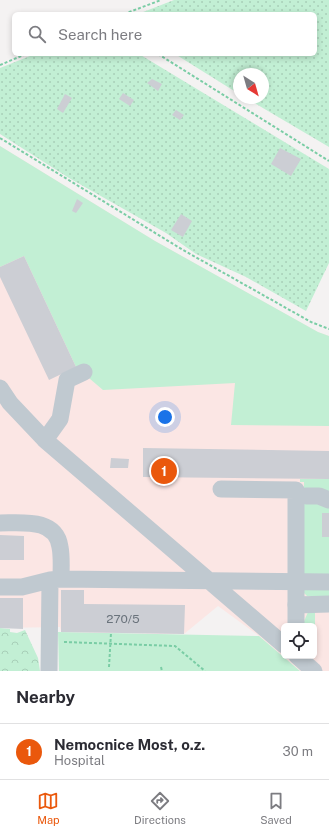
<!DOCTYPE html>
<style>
body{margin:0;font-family:"Public Sans",sans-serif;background:#f2f2f3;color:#2b2b33}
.controls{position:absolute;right:12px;bottom:12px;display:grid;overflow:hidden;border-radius:6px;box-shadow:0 2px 6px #0003}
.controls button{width:36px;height:36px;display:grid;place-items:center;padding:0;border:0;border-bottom:1px solid #e1e1e2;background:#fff;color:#2b2b33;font:20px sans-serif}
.compass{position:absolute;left:233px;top:68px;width:36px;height:36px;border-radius:50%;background:#fff;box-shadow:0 2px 6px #0003;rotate:143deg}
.you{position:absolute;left:165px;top:417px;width:14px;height:14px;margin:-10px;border:3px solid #fff;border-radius:50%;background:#1a73e8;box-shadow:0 0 0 6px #1a73e833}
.badge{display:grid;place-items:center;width:26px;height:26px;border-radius:50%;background:#ea580c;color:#fff;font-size:13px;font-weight:700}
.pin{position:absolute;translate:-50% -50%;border:2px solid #fff;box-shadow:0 1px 4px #0006}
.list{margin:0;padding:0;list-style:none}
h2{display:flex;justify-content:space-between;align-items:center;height:52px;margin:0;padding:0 16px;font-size:17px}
h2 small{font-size:13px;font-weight:400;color:#7c7c81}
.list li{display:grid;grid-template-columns:26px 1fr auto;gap:12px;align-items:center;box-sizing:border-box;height:56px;padding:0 16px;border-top:1px solid #e1e1e2}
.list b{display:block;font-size:15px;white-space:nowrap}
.list p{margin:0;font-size:13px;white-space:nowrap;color:#7c7c81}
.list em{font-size:13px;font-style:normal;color:#7c7c81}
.icon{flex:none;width:22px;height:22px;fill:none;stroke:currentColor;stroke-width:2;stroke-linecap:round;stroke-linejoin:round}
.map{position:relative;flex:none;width:329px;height:671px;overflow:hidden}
.search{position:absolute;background:#fff;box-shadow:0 2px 6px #0003;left:12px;right:12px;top:12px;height:44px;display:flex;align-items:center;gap:10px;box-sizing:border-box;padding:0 14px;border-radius:6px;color:#7c7c81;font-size:15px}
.sheet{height:108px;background:#fff}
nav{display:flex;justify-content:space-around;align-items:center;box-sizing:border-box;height:56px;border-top:1px solid #e1e1e2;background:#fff;font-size:11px;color:#7c7c81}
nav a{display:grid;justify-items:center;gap:2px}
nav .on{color:#ea580c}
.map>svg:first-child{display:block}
.medical{fill:#fbe6e4;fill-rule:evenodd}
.green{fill:#c2efd4}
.forest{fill:url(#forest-crowns)}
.garden{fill:url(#garden-dots)}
.building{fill:#ccced4}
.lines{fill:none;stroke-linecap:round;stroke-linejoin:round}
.path{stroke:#7acda5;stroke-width:2;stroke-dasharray:3 2;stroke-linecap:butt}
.minor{stroke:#c0c9d0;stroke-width:17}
.minor-bridge{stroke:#c0c9d0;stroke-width:17}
.labels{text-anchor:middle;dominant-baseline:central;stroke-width:3.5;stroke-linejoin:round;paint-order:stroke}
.number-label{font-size:12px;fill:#6a737c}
</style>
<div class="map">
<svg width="329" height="671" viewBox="0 0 329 671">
<defs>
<pattern id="forest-crowns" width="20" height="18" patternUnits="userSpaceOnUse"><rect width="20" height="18" fill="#c2efd4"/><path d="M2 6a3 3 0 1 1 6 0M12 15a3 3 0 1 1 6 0" fill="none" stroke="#a8cfb8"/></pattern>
<pattern id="garden-dots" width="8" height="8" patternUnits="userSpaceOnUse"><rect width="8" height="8" fill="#c2efd4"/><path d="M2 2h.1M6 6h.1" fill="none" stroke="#a8cfb8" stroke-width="1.8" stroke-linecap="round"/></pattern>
</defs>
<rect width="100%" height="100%" fill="#f4f2f2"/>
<path class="medical" d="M0,146L155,241L318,332L329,336V671H300L259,636L218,606L184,634L61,632L60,627L0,628ZM284,626H314V656H284Z"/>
<path class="green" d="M0,146L155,241L318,332L329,336V426L231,425L235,383L103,390L76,367L24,256L0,267Z
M300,479H329V596H307L303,592L304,482H300Z
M315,610V656L314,626H302L308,612Z
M58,632L259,636L300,671H59Z"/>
<path class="forest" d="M0,628L10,629V632L17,633L25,630L38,658L40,671H0Z"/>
<path class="garden" d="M174,0H329V147L246,98H263V74H239V94L175,54H315V14H138Z
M35,54H139L329,169V263L306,311L246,277L196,254L166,233L69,178L0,134V68Z"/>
<path class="building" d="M152,79L162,84L158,91L147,83Z
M123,93L134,100L130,106L119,99Z
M65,94L72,98L63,113L57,109Z
M176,110L184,115L180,120L172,115Z
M280,148L301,159L291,176L271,164Z
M77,199L83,203L76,213L72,211Z
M181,214L192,221L183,237L171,230Z
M24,256L76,367L49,380L0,277V267Z
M143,448L329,451V479L143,477Z
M111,458L129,459L128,468H110Z
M322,513H329V537H322Z
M0,535L24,536V560H0Z
M61,590H84V604L185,605L184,634L61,632Z
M0,598H23V629L0,628Z"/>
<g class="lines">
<path class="path" d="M124,14L161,0
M158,54L329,161
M0,65L26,54
M0,138L183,250L311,322L329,329
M64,642L175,646L205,671
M109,667L111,633
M161,667L162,671"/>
<path class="minor" d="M0,388L10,403L45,440L284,645
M45,440L60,419L67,380L84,372
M306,496H319L329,500
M0,523C22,523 56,518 60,547C62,557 61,569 61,579
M0,587H22L50,580L61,579L329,582
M296,626V605L329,604
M297,656L314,671
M49,671L50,580"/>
<path class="minor-bridge" d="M221,489L296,490V605"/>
</g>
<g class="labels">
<g class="number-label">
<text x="123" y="619">270/5</text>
</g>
</g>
</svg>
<div class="controls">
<button><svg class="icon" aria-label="locate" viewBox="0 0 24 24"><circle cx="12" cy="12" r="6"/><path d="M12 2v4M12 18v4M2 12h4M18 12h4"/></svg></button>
</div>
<svg class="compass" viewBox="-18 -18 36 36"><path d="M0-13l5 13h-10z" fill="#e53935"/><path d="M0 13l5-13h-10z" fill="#7c7c81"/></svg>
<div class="you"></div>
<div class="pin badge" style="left:164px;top:471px">1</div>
<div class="search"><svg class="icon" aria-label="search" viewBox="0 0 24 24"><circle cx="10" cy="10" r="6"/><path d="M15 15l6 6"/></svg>Search here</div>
</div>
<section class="sheet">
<h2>Nearby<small></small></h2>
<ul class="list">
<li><span class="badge">1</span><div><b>Nemocnice Most, o.z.</b><p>Hospital</p></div><em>30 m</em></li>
</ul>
</section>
<nav>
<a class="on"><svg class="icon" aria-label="map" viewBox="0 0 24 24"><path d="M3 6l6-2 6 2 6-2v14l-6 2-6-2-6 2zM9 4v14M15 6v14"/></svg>Map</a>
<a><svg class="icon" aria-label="directions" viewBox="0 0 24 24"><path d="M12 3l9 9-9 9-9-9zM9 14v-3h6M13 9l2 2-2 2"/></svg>Directions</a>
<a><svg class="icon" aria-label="saved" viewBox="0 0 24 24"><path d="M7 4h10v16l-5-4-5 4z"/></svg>Saved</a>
</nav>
